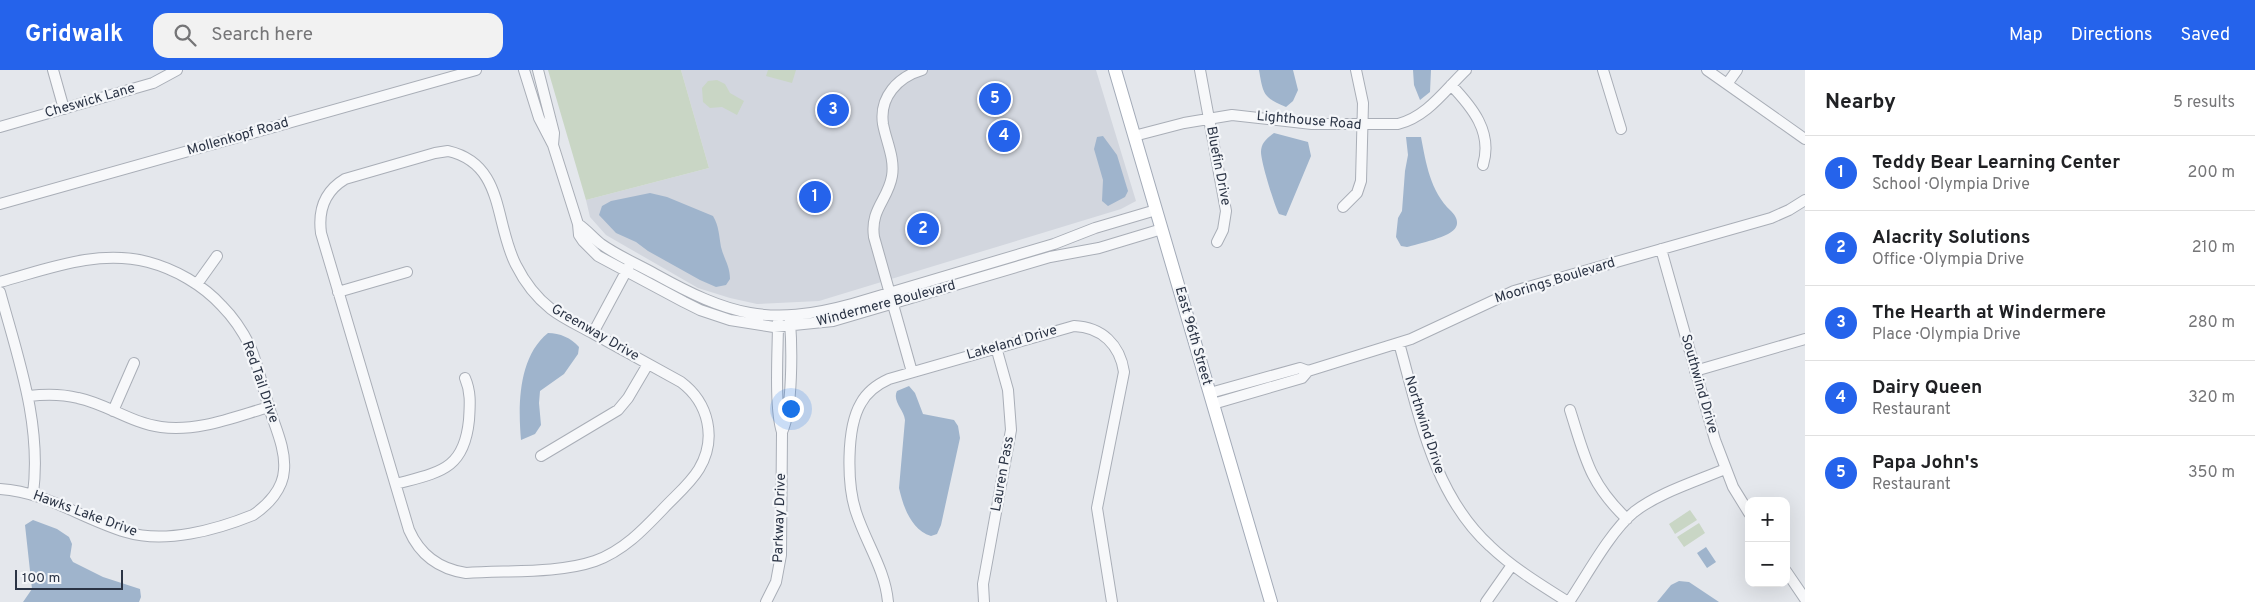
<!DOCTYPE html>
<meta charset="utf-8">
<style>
body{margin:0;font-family:Overpass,sans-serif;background:#f2f2f2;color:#202124}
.controls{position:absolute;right:15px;bottom:15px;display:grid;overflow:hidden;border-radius:10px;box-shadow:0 5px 20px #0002}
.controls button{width:45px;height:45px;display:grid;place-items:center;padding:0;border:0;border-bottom:1px solid #e0e0e0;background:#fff;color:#202124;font:25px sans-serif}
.scale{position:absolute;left:15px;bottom:12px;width:108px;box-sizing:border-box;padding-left:5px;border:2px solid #2b3445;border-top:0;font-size:14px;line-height:18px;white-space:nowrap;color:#2b3445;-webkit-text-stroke:4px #f4f6f9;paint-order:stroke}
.you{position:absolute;left:790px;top:338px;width:18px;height:18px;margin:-12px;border:4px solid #fff;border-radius:50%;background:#1a73e8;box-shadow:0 0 0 8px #1a73e833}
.badge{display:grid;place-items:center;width:32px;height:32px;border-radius:50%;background:#2563eb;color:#fff;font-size:16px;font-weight:700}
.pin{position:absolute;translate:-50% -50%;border:2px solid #fff;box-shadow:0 1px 5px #0006}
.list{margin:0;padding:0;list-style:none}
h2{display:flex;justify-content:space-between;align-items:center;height:65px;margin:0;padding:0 20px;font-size:21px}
h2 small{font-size:16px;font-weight:400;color:#757577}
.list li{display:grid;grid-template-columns:32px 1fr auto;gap:15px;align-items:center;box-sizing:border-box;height:75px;padding:0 20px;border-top:1px solid #e0e0e0}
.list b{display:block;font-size:19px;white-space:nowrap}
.list p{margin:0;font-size:16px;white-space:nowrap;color:#757577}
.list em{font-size:16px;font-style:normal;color:#757577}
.icon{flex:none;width:28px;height:28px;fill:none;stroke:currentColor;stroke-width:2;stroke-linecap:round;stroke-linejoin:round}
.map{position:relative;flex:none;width:1805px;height:532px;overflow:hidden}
header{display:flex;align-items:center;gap:30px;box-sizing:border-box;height:70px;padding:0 25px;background:#2563eb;color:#fff}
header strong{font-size:24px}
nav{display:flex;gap:28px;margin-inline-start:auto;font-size:18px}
.search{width:350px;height:45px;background:#f2f2f2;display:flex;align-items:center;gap:12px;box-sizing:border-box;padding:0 18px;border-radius:15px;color:#757577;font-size:19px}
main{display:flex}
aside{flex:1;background:#fff}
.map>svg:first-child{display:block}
.built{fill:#d2d6de}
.green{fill:#c9d6c5}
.water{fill:#9fb4cc}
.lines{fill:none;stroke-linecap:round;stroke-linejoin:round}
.minor-casing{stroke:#a9aeb7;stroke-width:12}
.major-casing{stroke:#a3abb8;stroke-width:14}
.minor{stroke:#f7f8fa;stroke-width:10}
.major{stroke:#fff;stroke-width:12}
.labels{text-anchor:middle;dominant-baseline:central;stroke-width:4.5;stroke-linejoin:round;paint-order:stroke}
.street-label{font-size:14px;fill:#2b3445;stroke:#f4f6f9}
</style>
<header>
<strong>Gridwalk</strong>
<div class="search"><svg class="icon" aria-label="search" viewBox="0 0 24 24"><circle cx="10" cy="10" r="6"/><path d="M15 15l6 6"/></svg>Search here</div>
<nav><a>Map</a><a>Directions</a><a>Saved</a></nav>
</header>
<main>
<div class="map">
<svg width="1805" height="532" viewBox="0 0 1805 532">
<rect width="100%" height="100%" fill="#e4e7ec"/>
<path class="built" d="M681,0H1096L1136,131L1121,139L819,231L757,234L730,228L698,218L606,165L590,147L586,130L709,98Z"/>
<path class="green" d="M548,0H681L709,98L586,130Z
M768,0H796L792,13L766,6Z
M717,10L725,14L730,23L744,31L737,45L722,37L710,38L703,32L702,18L708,11Z
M1690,440L1697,450L1675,464L1669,454Z
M1699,453L1705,463L1684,477L1677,467Z"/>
<path class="water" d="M1259,0H1293L1298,20L1293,31L1286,37C1263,28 1263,23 1259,0Z
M1413,0H1431L1430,22L1420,30L1414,15Z
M1274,63L1308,72L1311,86L1286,146L1279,144C1274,134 1261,92 1261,82C1261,73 1267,68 1274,63Z
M1103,66L1117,85L1128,121L1125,127L1108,136L1102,131L1103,110L1094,79L1097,67Z
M1406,67H1421C1426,93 1430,121 1451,141C1455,145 1459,151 1456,157C1452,167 1417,174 1407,177L1401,176L1396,167L1398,148L1402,141L1405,101L1408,85Z
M650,123L667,127L713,146C719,156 719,166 721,177C724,189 730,196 730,209L726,215L716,217L700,210L648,181L636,172L616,163L599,145L602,136L611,131Z
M548,263C560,263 571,268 579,277L578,284L564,304L540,321L539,333L541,355L535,364L521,370C518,336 518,287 548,263Z
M909,316L915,323L923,344L954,350L958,356L960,368L941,455L937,464L931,466C911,460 903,436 899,418L905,350C904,340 892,331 897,321Z
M33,450L57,459L69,467L72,474L70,487L73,492L103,507L140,519L141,527L139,532H23L32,519L25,455Z
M1706,477L1716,492L1707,498L1697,483Z
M1679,511L1689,512L1719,532H1657L1671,515Z"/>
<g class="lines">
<defs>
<path id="minor" d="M53,0L64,39
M524,0L539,48L553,75L578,154L579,165L583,171L598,186L684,232L700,240L730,250L774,257L833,251L1050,187L1099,178L1162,159
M538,0L554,63L553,75
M1200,0L1226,141L1223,160L1217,172
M1603,0L1621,59
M1707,0L1805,69
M1727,14L1737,0
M1451,15C1472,37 1493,62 1483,95
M0,57L153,13L177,0
M1134,66L1184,53L1232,45L1312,54H1398C1427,47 1445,20 1466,0
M448,81C505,94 494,153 516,195C524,211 537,228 551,239C564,249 580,256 594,264C623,280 652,296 681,312C709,333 717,369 699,399C690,414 675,426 663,439C643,460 623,481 595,491C557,504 506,500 466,503C439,499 420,485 409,460L321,163C318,140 325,121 345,109L435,83Z
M0,134L476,0
M1343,137L1357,123L1361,111L1363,33L1356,0
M578,154C587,160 593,168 601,174C618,186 637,194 655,204C729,245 768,257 852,234L1054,174L1095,158L1156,140
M1661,179L1715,370L1733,417L1749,443
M0,212C48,199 97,179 148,192C175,199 203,215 222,236C233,247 243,262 250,276C258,295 262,315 268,334C274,355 286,378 284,400C283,419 268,435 253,445C216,460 165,474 126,462C82,449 47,422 0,419
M197,214L217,186
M0,222C18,288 42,354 33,424
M338,222L407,202
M593,263L629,196
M1399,273C1419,344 1433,424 1490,476C1513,498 1541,515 1568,532
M1695,301L1805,269
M912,302L874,167C870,139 888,130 892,106C895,88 886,71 883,54C879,27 898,7 922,0
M1210,323L1300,298L1308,301
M29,326C45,324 62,324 78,328C107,334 131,353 161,357C198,362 234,347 269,337
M1213,334L1302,308L1308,301L1411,269L1514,221L1771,148L1789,140L1805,130
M1570,340C1585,387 1589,413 1627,449
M113,341L134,293
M782,362C793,339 792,277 790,251
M541,386L618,340L628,328L648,294
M396,414C440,402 464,400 469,350C470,334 471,322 465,308
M1786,501L1805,529
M766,532L776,512L781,485L782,362C774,337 778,280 778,252
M888,532C885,499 866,473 856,442C847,415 846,358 861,333C867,322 878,314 889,309L1074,256C1102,257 1120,275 1124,302L1097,438L1112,532
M984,532L983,514L1011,360L1008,320L996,277
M1486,532L1512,495
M1569,532C1587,505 1610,462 1634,442C1658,423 1697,411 1725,399"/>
<path id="major" d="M1115,0L1271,532"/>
</defs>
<use href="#minor" class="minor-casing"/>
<use href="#major" class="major-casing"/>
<use href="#minor" class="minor"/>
<use href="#major" class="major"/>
</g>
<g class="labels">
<g class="street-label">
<text transform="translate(90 31) rotate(-16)">Cheswick Lane</text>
<text transform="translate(1309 51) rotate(5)">Lighthouse Road</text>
<text transform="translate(238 67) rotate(-16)">Mollenkopf Road</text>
<text transform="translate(1218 96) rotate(79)">Bluefin Drive</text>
<text transform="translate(1555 211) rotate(-17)">Moorings Boulevard</text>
<text transform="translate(886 234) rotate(-15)">Windermere Boulevard</text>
<text transform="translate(595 263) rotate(30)">Greenway Drive</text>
<text transform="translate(1193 266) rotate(74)">East 96th Street</text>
<text transform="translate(1012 273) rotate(-16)">Lakeland Drive</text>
<text transform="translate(260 312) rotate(71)">Red Tail Drive</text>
<text transform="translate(1699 314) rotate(74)">Southwind Drive</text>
<text transform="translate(1424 355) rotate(72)">Northwind Drive</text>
<text transform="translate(1003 404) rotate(-80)">Lauren Pass</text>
<text transform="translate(85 444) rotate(20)">Hawks Lake Drive</text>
<text transform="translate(780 448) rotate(-88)">Parkway Drive</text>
</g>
</g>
</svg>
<div class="controls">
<button>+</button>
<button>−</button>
</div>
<div class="scale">100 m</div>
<div class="you"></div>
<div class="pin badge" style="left:815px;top:127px">1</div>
<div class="pin badge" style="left:923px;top:159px">2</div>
<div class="pin badge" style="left:833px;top:40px">3</div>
<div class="pin badge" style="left:1004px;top:66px">4</div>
<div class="pin badge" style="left:995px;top:29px">5</div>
</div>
<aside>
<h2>Nearby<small>5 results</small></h2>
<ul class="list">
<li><span class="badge">1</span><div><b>Teddy Bear Learning Center</b><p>School · Olympia Drive</p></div><em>200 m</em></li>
<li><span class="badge">2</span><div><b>Alacrity Solutions</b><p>Office · Olympia Drive</p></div><em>210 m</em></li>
<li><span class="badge">3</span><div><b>The Hearth at Windermere</b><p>Place · Olympia Drive</p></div><em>280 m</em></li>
<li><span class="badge">4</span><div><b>Dairy Queen</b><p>Restaurant</p></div><em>320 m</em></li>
<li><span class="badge">5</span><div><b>Papa John's</b><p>Restaurant</p></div><em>350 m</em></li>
</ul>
</aside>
</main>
